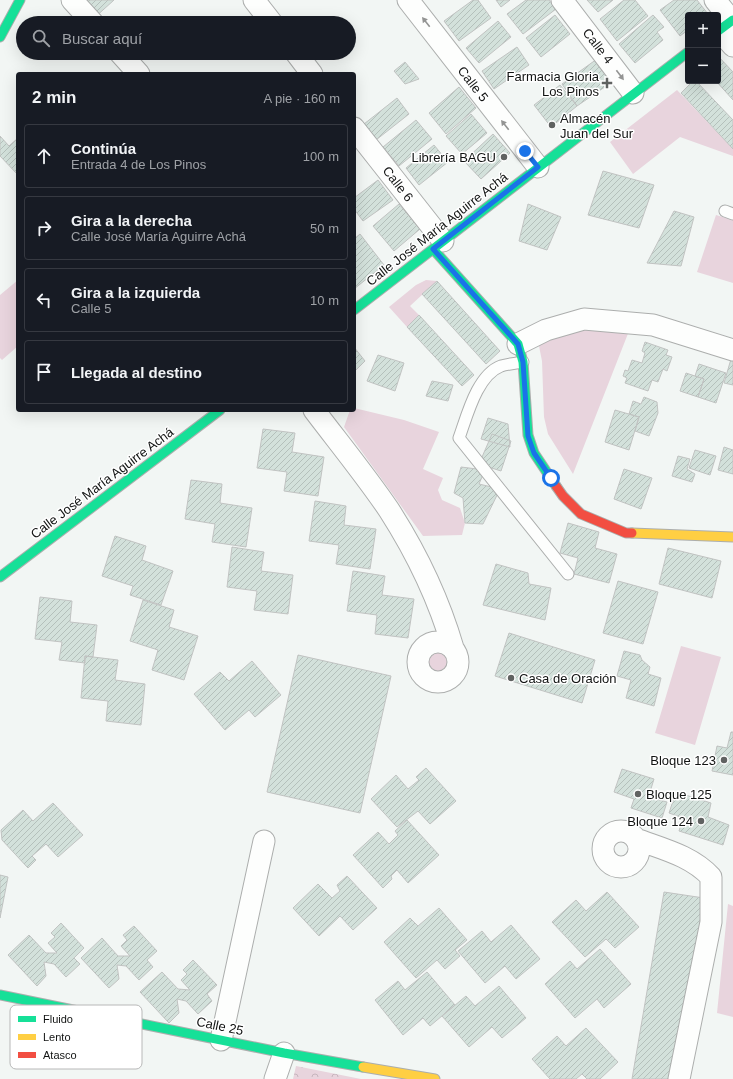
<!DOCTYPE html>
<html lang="es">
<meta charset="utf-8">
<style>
body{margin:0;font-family:Arial,sans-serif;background:#242831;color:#f1f3f6}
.controls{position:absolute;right:12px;top:12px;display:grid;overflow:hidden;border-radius:4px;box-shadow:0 4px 16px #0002}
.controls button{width:36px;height:36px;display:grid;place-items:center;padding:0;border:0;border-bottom:1px solid #363941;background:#171b24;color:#f1f3f6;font:20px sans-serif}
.stop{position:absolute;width:12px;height:12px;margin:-9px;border:3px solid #1a73e8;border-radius:50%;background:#fff}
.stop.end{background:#1a73e8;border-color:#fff;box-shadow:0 1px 4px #0008}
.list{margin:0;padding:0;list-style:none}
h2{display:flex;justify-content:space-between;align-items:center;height:52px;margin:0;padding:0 16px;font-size:17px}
h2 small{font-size:13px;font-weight:400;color:#9ea1a6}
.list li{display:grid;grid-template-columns:26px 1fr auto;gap:12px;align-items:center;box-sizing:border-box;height:64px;margin:0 8px 8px;padding:0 8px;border:1px solid #363941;border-radius:4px}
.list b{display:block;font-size:15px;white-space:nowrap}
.list p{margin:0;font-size:13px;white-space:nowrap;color:#9ea1a6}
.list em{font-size:13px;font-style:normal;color:#9ea1a6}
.icon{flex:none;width:22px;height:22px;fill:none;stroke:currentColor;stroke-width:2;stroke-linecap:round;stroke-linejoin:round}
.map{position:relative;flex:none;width:733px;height:1079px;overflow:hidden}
.search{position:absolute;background:#171b24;box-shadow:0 4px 16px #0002;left:16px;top:16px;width:340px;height:44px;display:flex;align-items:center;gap:10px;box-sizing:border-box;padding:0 14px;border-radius:22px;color:#9ea1a6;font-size:15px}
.panel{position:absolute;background:#171b24;box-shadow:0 4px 16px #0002;left:16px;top:72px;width:340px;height:340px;border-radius:4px}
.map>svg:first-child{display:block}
.green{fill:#e8d4dd}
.park{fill:url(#park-crowns)}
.building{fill:url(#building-hatch);stroke:#c1c3c2}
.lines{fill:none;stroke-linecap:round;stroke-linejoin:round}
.lane-casing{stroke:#acaead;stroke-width:13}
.street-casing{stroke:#acaead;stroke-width:23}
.fast-casing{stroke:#acaead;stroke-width:11}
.slow-casing{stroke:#acaead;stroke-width:11}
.jam-casing{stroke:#acaead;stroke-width:11}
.lane{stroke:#fdfefd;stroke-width:11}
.street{stroke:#fdfefd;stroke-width:21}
.fast{stroke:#16e098;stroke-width:9}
.slow{stroke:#ffcf43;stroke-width:9}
.jam{stroke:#f24e42;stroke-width:9}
.oneway{fill:#939493}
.route{stroke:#1a73e8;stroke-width:5}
.poi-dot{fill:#606261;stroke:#fff;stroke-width:1.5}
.labels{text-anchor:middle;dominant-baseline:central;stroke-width:3;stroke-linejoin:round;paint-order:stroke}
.street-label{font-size:13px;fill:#111312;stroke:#fff}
.poi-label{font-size:13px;fill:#111312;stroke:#fff;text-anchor:end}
.key{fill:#fff;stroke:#b8b8b8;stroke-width:1}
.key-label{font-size:11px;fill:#111312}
</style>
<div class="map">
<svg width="733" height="1079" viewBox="0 0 733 1079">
<defs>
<pattern id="park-crowns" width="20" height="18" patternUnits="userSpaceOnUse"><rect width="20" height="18" fill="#e8d4dd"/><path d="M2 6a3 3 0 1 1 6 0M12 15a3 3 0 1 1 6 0" fill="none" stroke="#c6b5bd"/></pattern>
<pattern id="building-hatch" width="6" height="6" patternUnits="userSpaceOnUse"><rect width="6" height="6" fill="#d3e1db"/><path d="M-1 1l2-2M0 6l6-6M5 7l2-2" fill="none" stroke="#b4c0bb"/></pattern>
</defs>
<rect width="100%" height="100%" fill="#f2f6f4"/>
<path class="green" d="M677,90L733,149V156L680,137L633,174L610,142Z
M716,215L733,220V283L697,272Z
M18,280V346L2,360L0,358V295Z
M426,280L437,281L410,306L419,315L407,327L389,307L416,285Z
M584,326L629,331L573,474L548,434L544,417L542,361L538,341Z
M354,408L404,420L439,432L423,469L443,478L438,490L442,500L460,508L465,523L462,535L423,536L344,427L350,410H354Z
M681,646L721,657L695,745L655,733Z
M427 662a12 12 0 1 1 24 0a12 12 0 1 1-24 0Z
M728,904L733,906V1017L717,1013Z"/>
<path class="park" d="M296,1066L361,1079H293Z"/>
<path class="building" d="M76,0H114L93,19Z
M473,0H478L491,18L459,41L444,21Z
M496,0H510L501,7Z
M526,0H549L556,9L523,34L507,14Z
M587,0H613L598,12Z
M624,0H635L648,16L617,41L600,19Z
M674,0H697L708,14L688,15V30L680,36L660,10Z
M555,15L570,34L541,57L526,38Z
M653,15L664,27L657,32L663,40L635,63L619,44Z
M498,21L511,37L479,63L466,48Z
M517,47L529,65L494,89L482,71Z
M718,56L733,72V100L716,81H718Z
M597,59L612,82L577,106L562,84Z
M405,62L419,79L405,84L394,71Z
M693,81H696L733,120V149L681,93Z
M560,85L577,106L551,127L534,105Z
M459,87L476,108L446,134L429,113Z
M397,98L409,114L376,140L364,124Z
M471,114L487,133L462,154L446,136Z
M416,120L432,139L399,166L383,147Z
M493,134L510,153L481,179L464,161Z
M0,136L9,146L18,138V175L0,156Z
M434,145L448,162L419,185L406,168Z
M603,171L654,185L639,228L588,215Z
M378,180L393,200L363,221L354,209V198Z
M399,204L420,229L394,251L373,226Z
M528,204L561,217L547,250L519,241Z
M674,211L694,217L681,266L647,263Z
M360,234L384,265L354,289V239Z
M437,281L500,351L486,364L422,294Z
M419,315L474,375L462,386L407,327Z
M645,342L668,350L666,355L672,357L667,371L663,369L658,382L652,380L648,391L625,383L627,378L623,376L625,370L628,371L632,360L642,363L645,353L642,351Z
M354,347L365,361L354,372Z
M378,355L404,363L395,391L367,381Z
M731,359L733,360V385L724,383Z
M699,364L726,373L716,403L698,397L704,379L695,376Z
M686,373L704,379L698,397L680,391Z
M432,381L453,385L448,401L426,396Z
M644,397L657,402L658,413L649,436L635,431L639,417L629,414L633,401L641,404Z
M615,410L639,417L629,450L605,442Z
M488,418L508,424L510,447L481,439Z
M263,429L295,433L292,452L324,457L318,496L284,491L287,472L257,468Z
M492,434L511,441L501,471L479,464Z
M724,447L733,450V474L718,470Z
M695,450L716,456L710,475L689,468Z
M678,456L690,459L687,469L695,474L692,482L672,476Z
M461,467L485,470L479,484L500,489L483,524L465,523L463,498L454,493Z
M624,469L652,478L641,509L614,499Z
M191,480L222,484L220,503L252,508L246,547L212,542L215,524L185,519Z
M315,501L346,506L344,525L376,529L370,569L336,564L339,545L309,541Z
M568,523L599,532L595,548L617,554L609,583L574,574L578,558L560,553Z
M115,536L146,546L142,560L173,571L161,605L130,595L133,586L102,576Z
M232,547L264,552L261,571L293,575L288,614L254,610L257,591L227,587Z
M668,548L721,561L712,598L659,584Z
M496,564L528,573L529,584L551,588L545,620L483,605Z
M353,571L385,576L382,595L414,599L408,638L375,634L377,615L347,611Z
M618,581L658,592L643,644L603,633Z
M40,597L72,601L70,622L97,625L93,657L85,656V663L59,660L62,642L35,639Z
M143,600L174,610L169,627L198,636L184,680L152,670L158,650L130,641Z
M509,633L595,660L582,703L495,676Z
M624,651L640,655L642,660L650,667L648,674L661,678L654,706L626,698L631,680L617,676Z
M298,655L391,676L360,813L267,792Z
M85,656L118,660L115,680L145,684L141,725L106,721L108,701L81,698Z
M252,661L281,695L255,717L249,710L225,730L194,694L220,672L229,681Z
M731,732H733V775L712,771L717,746L727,748Z
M426,768L456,801L430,824L418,811L397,827L371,799L396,775L408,789L419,780L416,777Z
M622,769L654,779L650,792L660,796L659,800L667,802L662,818L631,808L634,799L614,792Z
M676,792L711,803L708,817L729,825L723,845L679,831L683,818L669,813Z
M53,803L83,835L58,857L46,844L32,856L36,860L28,868L2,840L1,830L23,810L33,821Z
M407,820L439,855L408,883L397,870L391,876L392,879L383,888L353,855L378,832L389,844L398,835L395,831Z
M0,875L8,877L0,918Z
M347,876L377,908L353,930L340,916L319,936L293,908L318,884L332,898L340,891L337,885Z
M607,892L639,927L615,948L606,939L585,957L552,922L576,900L586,911Z
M664,892L704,898L674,1079H632Z
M439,908L467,940L455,950L460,956L445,969L437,960L416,978L384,942L410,918L418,926Z
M61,923L84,948L74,958L80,964L66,977L54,964L44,962L46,976L37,986L8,955L29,935L46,953H57L48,943L55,937L51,933Z
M511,925L540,959L516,979L505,966L485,983L458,951L482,931L491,942Z
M134,926L157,951L147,960L153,967L139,980L126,966L117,965L119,979L109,988L81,958L102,938L118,956H130L121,946L127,940L123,935Z
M600,949L631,984L604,1008L597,999L575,1018L545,984L570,961L577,969Z
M193,960L217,985L207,994L212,1001L198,1014L186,1001L177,999L179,1013L169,1023L140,992L162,972L178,989L190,990L181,980L187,974L183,970Z
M427,972L455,1005L430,1026L423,1018L403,1035L375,1000L398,981L405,990Z
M499,986L526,1018L502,1038L492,1027L469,1047L442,1016L466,996L475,1006Z
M586,1028L618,1062L600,1079H587L582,1074L576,1079H550L532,1059L557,1036L566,1046Z"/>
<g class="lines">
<defs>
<path id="lane" d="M725,211L733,214
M523,362C516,363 508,364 501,366C477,375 467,416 459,438L568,574"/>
<path id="street" d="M72,0L93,23
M254,0L272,23
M408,0L538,167
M562,0L633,93
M715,0L732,21
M719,30L733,46
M120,53L139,74
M296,53L312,74
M354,128L443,241
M518,344L546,330L584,319L653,325L733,350
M314,410C339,443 366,476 389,510C416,552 439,600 453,648
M418 662a20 20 0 1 1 40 0a20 20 0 1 1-40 0Z
M603 849a18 18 0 1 1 36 0a18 18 0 1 1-36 0Z
M636,839C663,849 692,856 711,877V922L679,1079
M221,1040L264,841
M275,1079L284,1053"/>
<path id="fast" d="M718,31L733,20
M0,37L20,0
M433,249L518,344L523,362L528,435L534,453L556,486
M354,310L688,52
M0,577L220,410
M0,995L284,1053L363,1067"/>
<path id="slow" d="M632,533L733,537
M363,1067L435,1079"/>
<path id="jam" d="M556,486L563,496L581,514L626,533H632"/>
</defs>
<use href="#lane" class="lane-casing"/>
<use href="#street" class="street-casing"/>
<use href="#fast" class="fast-casing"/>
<use href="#slow" class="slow-casing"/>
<use href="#jam" class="jam-casing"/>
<use href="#lane" class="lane"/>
<use href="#street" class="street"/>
<use href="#fast" class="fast"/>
<use href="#slow" class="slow"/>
<use href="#jam" class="jam"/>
</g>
<defs><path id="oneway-solid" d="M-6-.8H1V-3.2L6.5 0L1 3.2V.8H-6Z"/></defs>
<g class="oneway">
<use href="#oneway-solid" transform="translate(426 22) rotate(-128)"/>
<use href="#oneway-solid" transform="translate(620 75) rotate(53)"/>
<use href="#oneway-solid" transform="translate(505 125) rotate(-128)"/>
</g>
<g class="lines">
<path class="route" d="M525,151L538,167L433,249L518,344L523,362L528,436L534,453L551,478"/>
</g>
<g class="poi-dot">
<path d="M605 77h4v4h4v4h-4v4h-4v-4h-4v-4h4z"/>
<circle cx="552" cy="125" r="4"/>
<circle cx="504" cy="157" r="4"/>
<circle cx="511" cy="678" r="4"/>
<circle cx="724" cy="760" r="4"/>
<circle cx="638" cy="794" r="4"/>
<circle cx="701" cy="821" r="4"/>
</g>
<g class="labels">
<g class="street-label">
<text transform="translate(598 46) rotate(52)">Calle 4</text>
<text transform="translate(473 84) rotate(52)">Calle 5</text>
<text transform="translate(398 184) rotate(52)">Calle 6</text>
<text transform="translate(437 229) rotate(-38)">Calle José María Aguirre Achá</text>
<text transform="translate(102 483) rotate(-37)">Calle José María Aguirre Achá</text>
<text transform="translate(220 1026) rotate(12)">Calle 25</text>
</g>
<g class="poi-label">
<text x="599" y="76">Farmacia Gloria<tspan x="599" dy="15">Los Pinos</tspan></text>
<text x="560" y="118" text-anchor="start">Almacén<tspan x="560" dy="15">Juan del Sur</tspan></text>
<text x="496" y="157">Librería BAGU</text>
<text x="519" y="678" text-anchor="start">Casa de Oración</text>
<text x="716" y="760">Bloque 123</text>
<text x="646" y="794" text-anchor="start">Bloque 125</text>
<text x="693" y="821">Bloque 124</text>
</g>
</g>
<rect x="10" y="1005" width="132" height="64" rx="6" class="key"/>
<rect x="18" y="1016" width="18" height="6" fill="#16e098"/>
<rect x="18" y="1034" width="18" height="6" fill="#ffcf43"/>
<rect x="18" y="1052" width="18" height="6" fill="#f24e42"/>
<g class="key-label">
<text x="43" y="1023">Fluido</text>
<text x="43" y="1041">Lento</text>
<text x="43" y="1059">Atasco</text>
</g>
</svg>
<div class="controls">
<button>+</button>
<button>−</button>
</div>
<div class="stop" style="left:551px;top:478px"></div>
<div class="stop end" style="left:525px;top:151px"></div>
<div class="search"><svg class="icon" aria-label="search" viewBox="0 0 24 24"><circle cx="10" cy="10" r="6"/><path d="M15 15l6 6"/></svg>Buscar aquí</div>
<section class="panel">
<h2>2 min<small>A pie · 160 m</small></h2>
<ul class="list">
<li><svg class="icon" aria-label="ahead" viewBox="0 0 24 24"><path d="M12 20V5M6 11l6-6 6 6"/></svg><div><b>Continúa</b><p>Entrada 4 de Los Pinos</p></div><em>100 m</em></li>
<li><svg class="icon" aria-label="right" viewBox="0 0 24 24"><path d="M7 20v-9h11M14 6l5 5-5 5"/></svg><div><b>Gira a la derecha</b><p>Calle José María Aguirre Achá</p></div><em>50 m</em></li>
<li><svg class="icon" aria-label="left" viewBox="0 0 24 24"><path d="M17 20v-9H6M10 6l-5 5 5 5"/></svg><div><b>Gira a la izquierda</b><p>Calle 5</p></div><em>10 m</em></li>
<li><svg class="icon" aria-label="arrive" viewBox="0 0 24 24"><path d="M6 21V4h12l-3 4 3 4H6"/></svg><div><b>Llegada al destino</b></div></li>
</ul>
</section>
</div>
